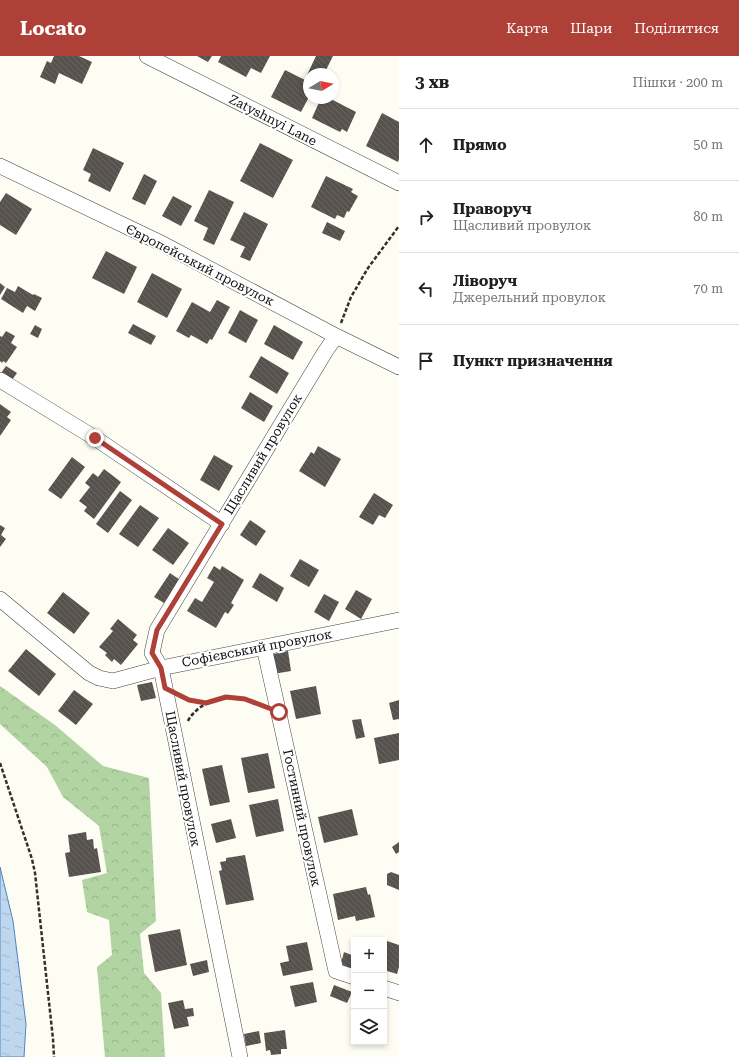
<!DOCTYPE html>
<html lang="uk">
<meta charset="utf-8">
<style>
body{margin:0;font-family:"Roboto Serif",serif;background:#f6f6f6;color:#202124}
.controls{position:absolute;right:12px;bottom:12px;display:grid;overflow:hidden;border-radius:0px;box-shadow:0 2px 6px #0003}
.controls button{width:36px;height:36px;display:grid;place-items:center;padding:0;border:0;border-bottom:1px solid #e0e0e0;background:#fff;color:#202124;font:20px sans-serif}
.compass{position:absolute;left:303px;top:12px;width:36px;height:36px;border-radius:50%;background:#fff;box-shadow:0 2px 6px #0003;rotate:80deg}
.stop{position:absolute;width:12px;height:12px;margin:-9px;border:3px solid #af4038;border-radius:50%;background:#fff}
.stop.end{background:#af4038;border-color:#fff;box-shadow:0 1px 4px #0008}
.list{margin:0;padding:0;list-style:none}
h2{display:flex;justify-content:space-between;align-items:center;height:52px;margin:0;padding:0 16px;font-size:17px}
h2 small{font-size:13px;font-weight:400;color:#757577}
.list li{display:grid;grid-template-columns:26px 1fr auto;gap:12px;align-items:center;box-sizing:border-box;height:72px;padding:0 16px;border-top:1px solid #e0e0e0}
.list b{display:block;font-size:15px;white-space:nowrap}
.list p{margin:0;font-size:13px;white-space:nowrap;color:#757577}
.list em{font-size:13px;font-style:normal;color:#757577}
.icon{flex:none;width:22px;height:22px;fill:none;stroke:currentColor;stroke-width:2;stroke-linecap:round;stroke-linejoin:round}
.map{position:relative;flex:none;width:399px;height:1001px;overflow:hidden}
header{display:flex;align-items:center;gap:24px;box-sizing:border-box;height:56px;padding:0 20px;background:#af4038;color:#fff}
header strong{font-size:19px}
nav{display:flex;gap:22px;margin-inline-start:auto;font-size:14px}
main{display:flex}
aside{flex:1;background:#fff}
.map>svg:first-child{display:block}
.forest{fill:url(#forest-crowns)}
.water{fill:url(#water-ripples);stroke:#4e84bd}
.building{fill:url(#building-back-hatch)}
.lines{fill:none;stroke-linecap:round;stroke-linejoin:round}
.minor-casing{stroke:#424242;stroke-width:16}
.path{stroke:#313131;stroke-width:2.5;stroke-dasharray:4 2;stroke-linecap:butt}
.minor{stroke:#fff;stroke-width:15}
.route{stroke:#af4038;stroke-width:5}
.labels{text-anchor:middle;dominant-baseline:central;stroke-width:4;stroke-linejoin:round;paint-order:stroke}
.street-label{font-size:13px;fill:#0f0f0f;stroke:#fff}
</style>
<header>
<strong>Locato</strong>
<nav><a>Карта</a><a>Шари</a><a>Поділитися</a></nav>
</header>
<main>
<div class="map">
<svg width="399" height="1001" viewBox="0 0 399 1001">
<defs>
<pattern id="forest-crowns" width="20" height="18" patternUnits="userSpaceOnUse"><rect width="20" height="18" fill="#b2d3a2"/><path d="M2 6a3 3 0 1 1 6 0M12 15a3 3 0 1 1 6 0" fill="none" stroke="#98b48a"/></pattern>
<pattern id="water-ripples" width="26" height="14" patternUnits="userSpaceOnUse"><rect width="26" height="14" fill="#bed7ef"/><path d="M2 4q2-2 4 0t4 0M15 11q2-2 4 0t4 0" fill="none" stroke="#a2b7cc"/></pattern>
<pattern id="building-back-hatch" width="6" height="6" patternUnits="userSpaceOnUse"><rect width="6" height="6" fill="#57524d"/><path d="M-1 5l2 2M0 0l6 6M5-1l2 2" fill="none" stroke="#6a6662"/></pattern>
</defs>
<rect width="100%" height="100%" fill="#fdfdf4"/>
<path class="forest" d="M0,630L55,669L103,710L149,722L156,865L140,878L144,917L161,937L165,1001H105L97,911L112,899L109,864L87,856L82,824L107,817L99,770L63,741L47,711L0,668Z"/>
<path class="water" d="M0,811L13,865L26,968L24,1001H0Z"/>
<path class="building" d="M54,0H79L92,6L82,28L59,17L55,28L40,21L47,5L51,7Z
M197,0H212L208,6Z
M221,0H270L261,17L251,12L246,21L218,6Z
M316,0H333L324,18H309V20L307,19Z
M285,14L309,26V41L301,56L271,41Z
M321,42H329L356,56L347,76L342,73L340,76L312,62Z
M382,57L399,66V103L398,106L366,90Z
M260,87L293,104L273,142L240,125Z
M93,92L124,107L110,136L88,125L91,118L83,114Z
M144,118L157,125L145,149L132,143Z
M326,120L353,133L351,136L358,140L349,156L347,155L344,162L337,159L335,163L311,151Z
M209,134L234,146L214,189L203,184L208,172L194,165Z
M6,137L32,153L16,179L0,169V146Z
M173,140L192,150L181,170L162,160Z
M244,156L268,168L250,205L240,201L245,191L230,184Z
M327,166L345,175L340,185L322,177Z
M106,195L137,211L124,238L92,222Z
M152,217L182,233L167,262L137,246Z
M0,227L5,231L0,239Z
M18,230L33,239L34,238L42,242L35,255L27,250L23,257L1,243L7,232L15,236Z
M217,244L230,251L212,284L210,283L207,288L191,279L189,282L176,275L192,246L210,256Z
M240,254L258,264L246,287L228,277Z
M133,268L156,280L151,289L128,277Z
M35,269L42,273L38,282L30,278Z
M274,269L303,286L293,304L264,288Z
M6,275L15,280L11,287L17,291L6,307L3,305L2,307L0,305V280L2,281Z
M261,300L289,317L277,338L249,321Z
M6,310L17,317L12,324L1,317Z
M250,336L273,350L264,366L241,352Z
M0,348L11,356L7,361L11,364L0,380Z
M318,390L341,403L325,431L299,415L311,396L314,398Z
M214,399L233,410L219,435L200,424Z
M72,401L85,411L61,443L48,434Z
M104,413L121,426L94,463L84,455L87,451L79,445L90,431L85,427L93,417L98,421Z
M120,435L132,444L108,477L96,468Z
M374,437L393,449L385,462L379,459L373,469L359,461Z
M140,449L159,462L138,491L119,478Z
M250,464L266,475L256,490L240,479Z
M0,469L5,472L1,479L6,483L0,491Z
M168,472L189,487L173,509L152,494Z
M300,503L319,514L309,531L290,520Z
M214,510L220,514L222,510L244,524L231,547L234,549L228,558L225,556L216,572L187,555L195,542L202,546L214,526L207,522Z
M170,517L180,524L164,547L154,541Z
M260,517L284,532L277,546L252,531Z
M356,534L372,543L361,563L345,553Z
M63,536L90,557L74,578L47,557Z
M324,538L339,546L329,565L314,556Z
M118,563L137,579L133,584L138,588L121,609L114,603L112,606L105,599L107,597L99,591L113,575L110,573Z
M26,593L56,618L39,640L8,615Z
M288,595L291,615L273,618L269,599Z
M152,626L156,642L141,645L137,629Z
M316,630L321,658L296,663L290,635Z
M74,634L93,648L76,669L58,655Z
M399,644V663L393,664L389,647Z
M361,663L365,681L356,683L352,664Z
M399,677V704L379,708L374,682Z
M268,697L275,732L248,737L241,702Z
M222,709L230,746L210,750L202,713Z
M278,743L284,775L256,781L249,749Z
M352,753L358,779L324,787L318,761Z
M231,763L236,782L216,787L211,768Z
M86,776L87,784L93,783L94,793L97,792L101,816L69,821L65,797L70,796L68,779Z
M399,786V796L396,798L392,791Z
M245,799L254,844L226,849L219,815L222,814L220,806L226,805V802Z
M391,816L399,819V834L387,829V818Z
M366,831L368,839L370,838L375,861L356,865L355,860L338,864L333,838Z
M180,873L187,909L155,916L148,879Z
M384,884L399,889V911L397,918L384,914Z
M307,886L313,914L283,920L280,907L289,905L286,890Z
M344,896L354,900V915L340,911Z
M207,904L209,916L193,920L190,908Z
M313,926L317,946L295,951L290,930Z
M334,929L352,936L347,947L330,940Z
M183,944L185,953L193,952L194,960L187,961L189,970L174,973L168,947Z
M285,974L287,993H281V998L271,999L270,994L266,995L264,977Z
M259,975L261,987L246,990L244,978Z"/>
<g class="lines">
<defs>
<path id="minor" d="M147,0L399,127
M0,110L163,188L336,280L399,311
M0,324L95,382L222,468
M0,543L89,617L99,622L113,625L161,612L399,564
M264,591L336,915L354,921
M384,932L399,937
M240,1001L161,612L152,597L157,574L325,296L336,280"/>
</defs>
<use href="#minor" class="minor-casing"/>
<path class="path" d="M341,267L351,241L368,212L399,170
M182,640L189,644L205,647
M188,665C190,660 194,657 198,653C219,637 239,641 261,649
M0,707L32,803L35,817L53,983L54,1001"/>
<use href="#minor" class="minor"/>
</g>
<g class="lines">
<path class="route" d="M95,382L222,468L157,574L152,597L161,612L165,632L189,644L206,647L226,641L245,643L279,656"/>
</g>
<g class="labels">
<g class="street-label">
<text transform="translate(273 64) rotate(27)">Zatyshnyi Lane</text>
<text transform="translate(200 209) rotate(27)">Європейський провулок</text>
<text transform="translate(263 398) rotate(-59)">Щасливий провулок</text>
<text transform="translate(257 592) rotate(-11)">Софієвський провулок</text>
<text transform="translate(183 723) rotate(79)">Щасливий провулок</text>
<text transform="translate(302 762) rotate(78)">Гостинний провулок</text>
</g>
</g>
</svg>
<div class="controls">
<button>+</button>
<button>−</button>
<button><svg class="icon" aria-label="layers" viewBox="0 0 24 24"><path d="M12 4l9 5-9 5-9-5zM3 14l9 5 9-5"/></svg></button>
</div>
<svg class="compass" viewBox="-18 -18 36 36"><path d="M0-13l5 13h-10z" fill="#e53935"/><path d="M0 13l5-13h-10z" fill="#757577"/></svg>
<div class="stop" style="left:279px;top:656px"></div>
<div class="stop end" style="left:95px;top:382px"></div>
</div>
<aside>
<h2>3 хв<small>Пішки · 200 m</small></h2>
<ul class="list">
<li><svg class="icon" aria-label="ahead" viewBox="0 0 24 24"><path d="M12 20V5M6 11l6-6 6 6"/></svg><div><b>Прямо</b></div><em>50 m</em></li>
<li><svg class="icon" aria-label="right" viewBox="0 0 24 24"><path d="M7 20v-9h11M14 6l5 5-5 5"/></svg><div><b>Праворуч</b><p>Щасливий провулок</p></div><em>80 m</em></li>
<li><svg class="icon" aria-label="left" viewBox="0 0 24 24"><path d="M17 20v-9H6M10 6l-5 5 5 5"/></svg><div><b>Ліворуч</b><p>Джерельний провулок</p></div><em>70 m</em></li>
<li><svg class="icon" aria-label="arrive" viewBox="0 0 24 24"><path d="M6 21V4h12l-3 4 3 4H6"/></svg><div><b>Пункт призначення</b></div></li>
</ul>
</aside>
</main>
